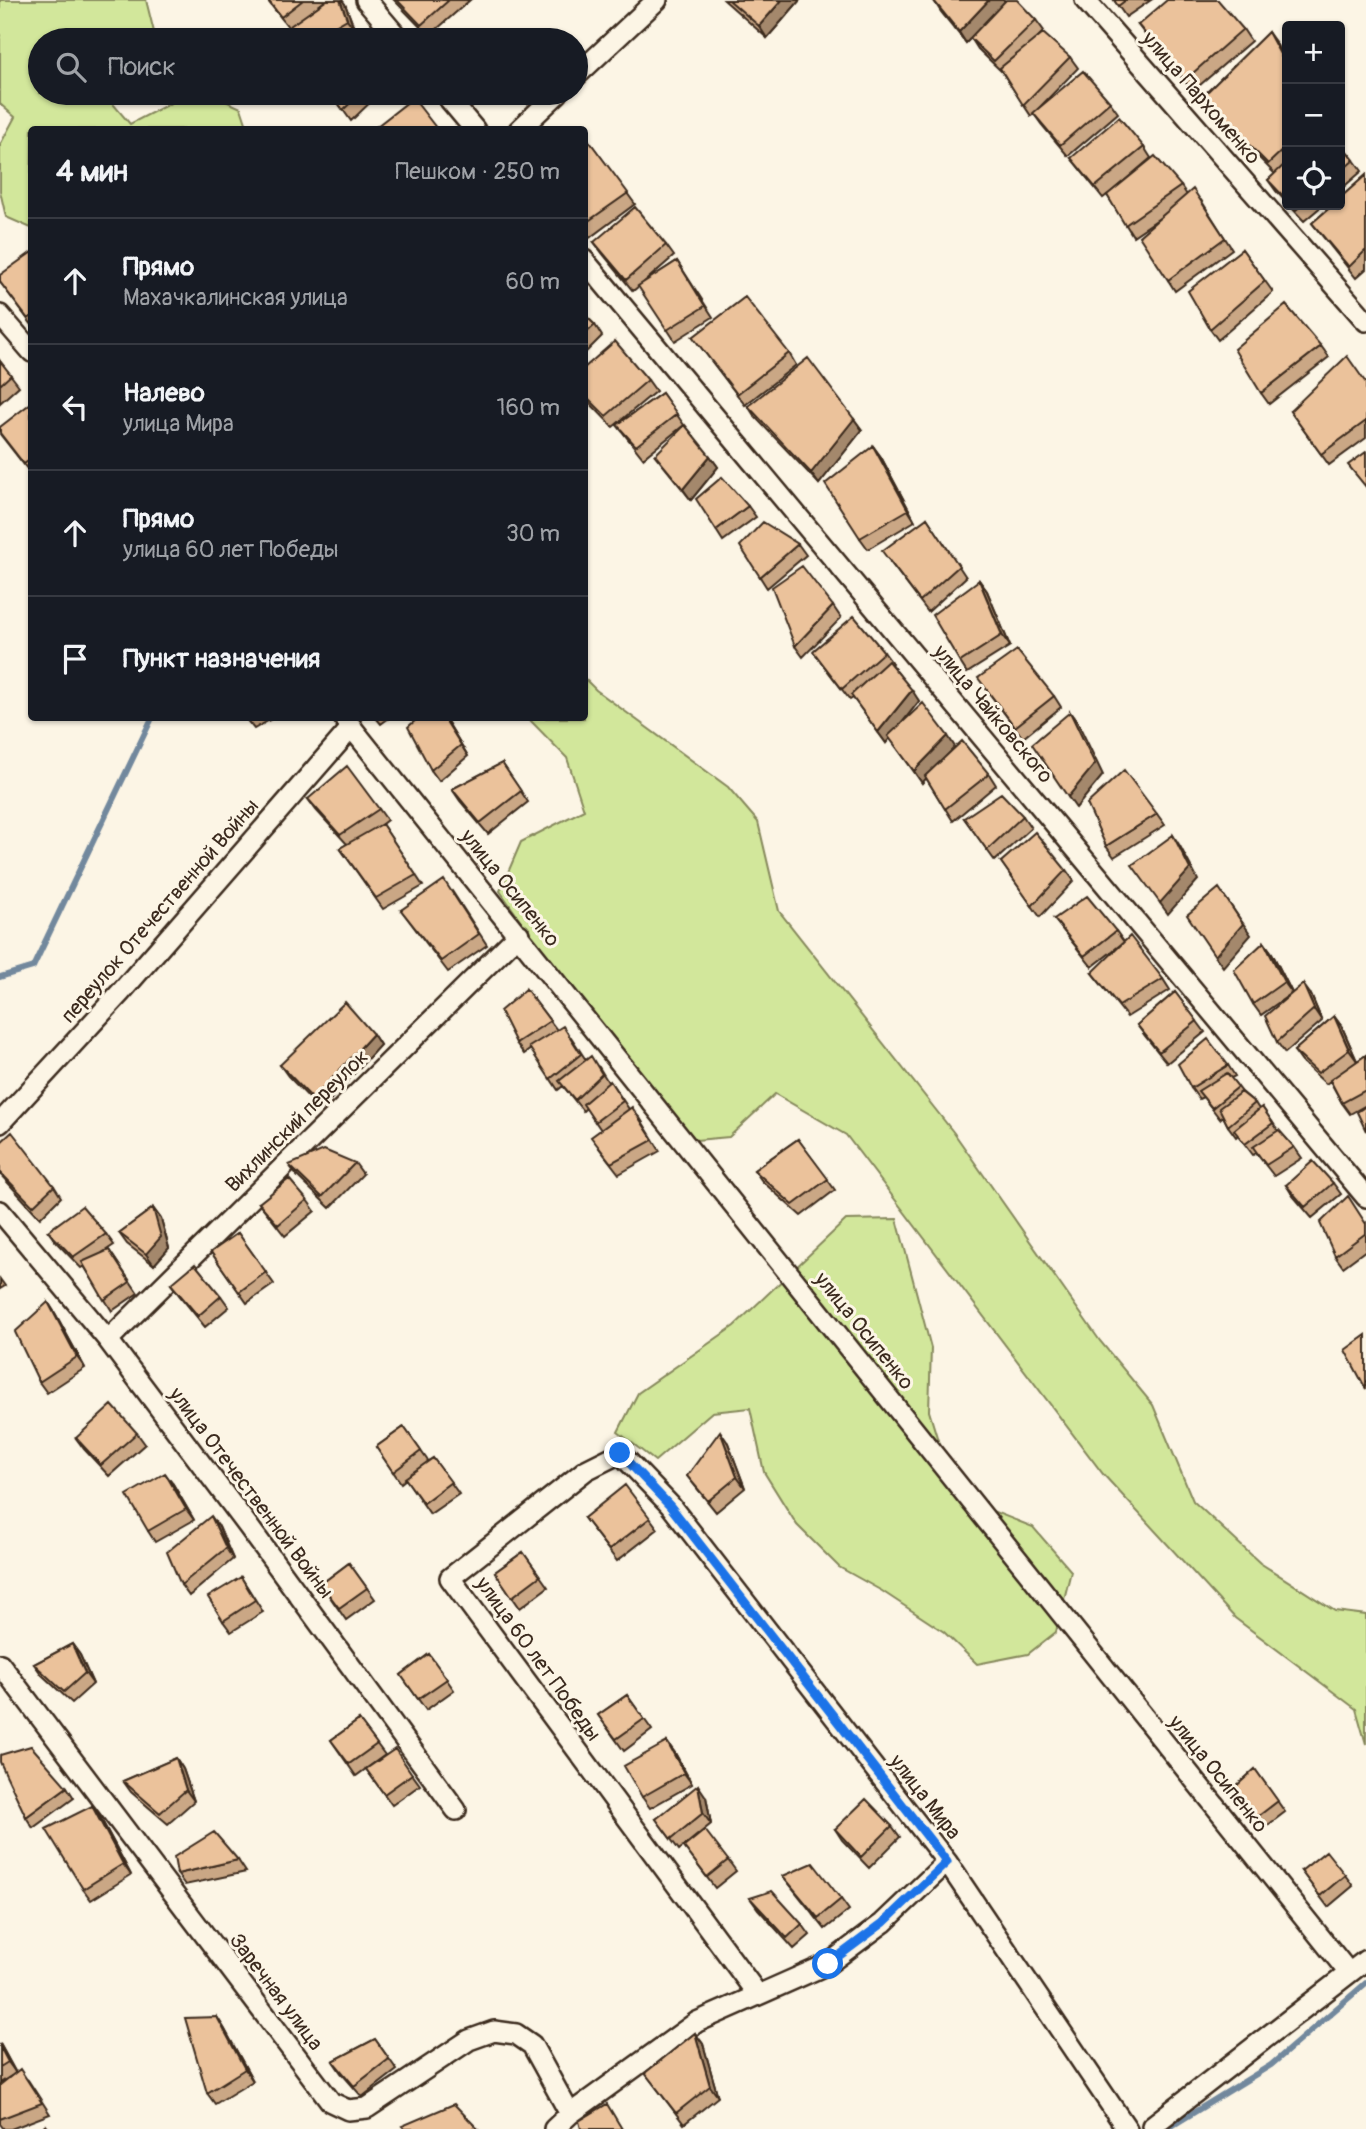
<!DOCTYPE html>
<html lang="ru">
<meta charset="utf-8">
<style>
body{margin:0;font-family:Pangolin,sans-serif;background:#20242c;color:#f1f3f6}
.controls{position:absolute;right:21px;top:21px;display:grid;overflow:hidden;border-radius:7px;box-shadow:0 2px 5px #0004}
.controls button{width:63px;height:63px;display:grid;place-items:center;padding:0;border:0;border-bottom:2px solid #363941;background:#171b24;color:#f1f3f6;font:35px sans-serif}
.stop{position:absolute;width:21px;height:21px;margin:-16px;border:5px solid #1a73e8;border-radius:50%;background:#fff}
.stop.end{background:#1a73e8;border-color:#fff;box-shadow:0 2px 7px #0008}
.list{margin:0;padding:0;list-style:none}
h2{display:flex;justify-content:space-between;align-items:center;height:91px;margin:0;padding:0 28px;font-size:30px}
h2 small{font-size:23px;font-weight:400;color:#9ea1a6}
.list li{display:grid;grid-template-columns:46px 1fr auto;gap:21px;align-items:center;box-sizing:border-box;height:126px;padding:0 28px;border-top:2px solid #363941}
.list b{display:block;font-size:26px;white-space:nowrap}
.list p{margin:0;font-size:23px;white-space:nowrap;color:#9ea1a6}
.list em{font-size:23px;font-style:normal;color:#9ea1a6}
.icon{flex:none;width:38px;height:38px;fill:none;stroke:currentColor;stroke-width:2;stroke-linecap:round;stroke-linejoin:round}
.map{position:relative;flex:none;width:1366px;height:2129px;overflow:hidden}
.search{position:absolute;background:#171b24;box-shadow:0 2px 5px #0004;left:28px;top:28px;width:560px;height:77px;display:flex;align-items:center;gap:18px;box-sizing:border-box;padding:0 24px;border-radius:38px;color:#9ea1a6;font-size:26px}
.panel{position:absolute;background:#171b24;box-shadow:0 2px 5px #0004;left:28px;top:126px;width:560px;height:595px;border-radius:7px}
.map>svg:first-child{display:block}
.green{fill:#d2e79b;stroke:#86885c;stroke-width:2}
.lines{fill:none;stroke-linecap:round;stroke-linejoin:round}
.stream{stroke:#72889d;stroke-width:6}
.minor-casing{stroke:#3b2a1e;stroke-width:24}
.minor{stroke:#fcf5e5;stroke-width:19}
.wall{fill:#caa785;stroke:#3b2a1e;stroke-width:2}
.shaded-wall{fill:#a4886c;stroke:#3b2a1e;stroke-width:2}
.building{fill:#ebc29b;stroke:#3b2a1e;stroke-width:2}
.route{stroke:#1a73e8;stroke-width:9}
.labels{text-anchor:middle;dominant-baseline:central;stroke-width:6;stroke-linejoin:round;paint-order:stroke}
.street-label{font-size:21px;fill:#3b2a1e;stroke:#fcf5e5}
</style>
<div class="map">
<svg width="1366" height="2129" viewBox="0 0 1366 2129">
<rect width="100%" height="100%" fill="#fcf5e5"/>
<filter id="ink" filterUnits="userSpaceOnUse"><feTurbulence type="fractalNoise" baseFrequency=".0143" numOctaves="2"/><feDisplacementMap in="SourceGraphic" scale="14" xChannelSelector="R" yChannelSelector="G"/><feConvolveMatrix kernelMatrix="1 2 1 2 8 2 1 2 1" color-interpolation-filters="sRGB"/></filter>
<g filter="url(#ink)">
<path class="green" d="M0,0H146L156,40H40V93H115L108,98L130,124L190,93H208L241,108L248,129L32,130L31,228L6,217L0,191V145L15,117L0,104Z
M585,679L596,690L728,787L758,822L779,911L954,1133L1100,1341L1153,1405L1193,1501L1260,1563L1335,1611L1366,1615V1744L1356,1709L1235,1618L1103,1474L846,1135L775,1094L729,1137L674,1142L500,891L521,842L584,810L567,758L528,718H584Z
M897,1219L931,1348L929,1411L947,1470L982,1507L1033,1527L1071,1571L1056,1632L1028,1654L977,1664L944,1632L882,1591L839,1567L797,1525L764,1472L750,1408L712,1412L655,1461L618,1432L638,1393L734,1326L846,1220Z"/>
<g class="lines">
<path class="stream" d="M0,977L33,967L152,718
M1167,2129L1271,2065L1366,1983"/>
<defs>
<path id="minor" d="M366,0L400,40
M1085,0L1366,321
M576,76L657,0
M444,93L475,130
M519,130L558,93
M584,260L1366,1197
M0,315L32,352
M344,718L1349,1973
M0,1123L121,992L352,727
M0,1211L108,1340L248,1526L456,1810
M108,1340L519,934
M0,1664L331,2102L348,2110L367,2108L469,2040L494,2031L516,2034L532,2045L570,2114
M758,1995L450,1578L586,1470L620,1453L670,1505L947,1862L1127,2129
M1152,2126L1366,1960
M554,2129L570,2114L697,2022L828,1964L883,1923L947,1862"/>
</defs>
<use href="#minor" class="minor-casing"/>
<use href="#minor" class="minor"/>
</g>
<path class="wall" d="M267,0H326L311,12L327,0H342L345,4L355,30L338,40H299L290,27L289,28Z
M394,0H470L429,36Z
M724,0H800L767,38Z
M934,0H1004L1036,20L1044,31L1034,41L1070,57L1078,68L1037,110L1110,102L1118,113L1068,156L1041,124L1034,114L1031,116L1002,72L978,49L971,38L966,43L941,12L934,1Z
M1114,0H1151L1126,17Z
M1138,25L1243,29L1251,41L1193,91L1146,36Z
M1268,32L1287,64V203L1276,191L1268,180L1275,174L1210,108L1202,97Z
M331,93H380L351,121Z
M584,134L635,204L588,239L584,234Z
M1340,143L1354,160L1362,171L1340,190Z
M1144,147L1151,158L1109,194L1181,186L1187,195L1201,200L1232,249L1175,291L1168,280L1164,215L1133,236L1107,195L1103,198L1071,158Z
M1366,175V269L1356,278L1312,223Z
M1289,205H1323L1304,221Z
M594,242L666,245L674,256L643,283L677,261L713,317L675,341L639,286L633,291L602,253Z
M1242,249L1273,292L1218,340L1210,329Z
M32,252V325L0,282Z
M584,314L595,325L602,336L584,354Z
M693,337L789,353L796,365L745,405Z
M1321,346L1329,357L1269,404L1261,393Z
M0,361L19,386L0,403Z
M584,368L648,380L656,391L613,427L584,397Z
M1366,383V438L1329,465L1290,411Z
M662,393L684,425L643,458L617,425Z
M32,404V475L0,434Z
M748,406L854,419L862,430L819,484L755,417Z
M873,446L881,457L915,521L868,549L860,538Z
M655,455L710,456L718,467L691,500Z
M748,506L756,517L723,541L716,530Z
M927,518L966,577L928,612L890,562Z
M798,544L806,555L767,588L760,577Z
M979,580L987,591L1010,646L967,673L960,662Z
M833,606L841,618L803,657L795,646Z
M884,652L892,663L891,664L919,701L901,724L955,747L989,774L996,785L953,821L926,778L922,783L890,738L886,743L853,698L850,700L821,662Z
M986,689L1054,696L1061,707L1023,738Z
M245,718H273L254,729Z
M376,718H389L381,724Z
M418,718H445L468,756L439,781L431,770Z
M502,763L528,802L488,834L460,801L452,789Z
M308,799L379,809L387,820L382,824L423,886L383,909L340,848L347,844L316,810Z
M1157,814L1165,825L1114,857L1106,846Z
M1023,816L1031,828L995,861L964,818Z
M1001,862L1066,870L1074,881L1040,917Z
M452,891L487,945L448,972L401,910Z
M1054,919L1116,931L1124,942L1092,967Z
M1264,942L1272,953L1292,993L1261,1015L1253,1004Z
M1092,973L1163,979L1170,990L1127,1017Z
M526,989L557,1030L571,1037L586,1060L599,1067L608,1082L610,1081L629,1109L640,1118L660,1151L619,1174L599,1148L601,1130L586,1108L583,1111L563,1086L558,1090L531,1049L524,1054L516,1043Z
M1175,992L1205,1032L1167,1063L1145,1036L1137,1025Z
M1311,995L1322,1021L1285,1053L1277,1042Z
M1334,1016L1342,1027L1357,1061L1366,1055V1105L1350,1114L1342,1103L1330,1081L1326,1084L1302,1062L1294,1051Z
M373,1034L380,1045L321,1110L288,1076L280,1065Z
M1228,1065L1235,1076L1231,1078L1242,1092L1255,1103L1259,1109L1262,1107L1278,1130L1294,1147L1302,1158L1274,1176L1256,1153L1253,1155L1238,1135L1236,1137L1228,1126L1223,1116L1220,1119L1203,1097L1199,1099L1191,1088Z
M798,1139L835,1190L801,1216L762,1181L754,1170Z
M0,1143L54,1186L61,1197L40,1218L0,1174Z
M355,1163L363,1174L330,1208L297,1176L289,1165Z
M1333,1183L1341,1194L1312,1218L1293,1196L1286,1185Z
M307,1200L315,1211L285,1236L259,1203Z
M153,1208L161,1219L169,1248L154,1265L127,1244L119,1233Z
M1366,1223V1250L1343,1267L1335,1256Z
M48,1231L106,1234L114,1245L102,1253L109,1250L138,1293L112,1311L84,1266L81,1268L56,1242Z
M238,1233L274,1284L247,1303L211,1252Z
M0,1279L5,1286L0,1289Z
M171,1284L221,1296L229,1307L205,1327L179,1295Z
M48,1302L55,1313L85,1368L47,1393L39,1382Z
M404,1427L428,1461L433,1458L459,1494L430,1514L406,1479L401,1483L376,1447Z
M137,1433L145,1444L109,1476L84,1449L76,1438Z
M728,1443L745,1488L716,1512L687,1476Z
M173,1484L194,1520L155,1542L148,1531Z
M584,1518H650L658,1529L617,1561Z
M219,1527L233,1559L189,1596L181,1585Z
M523,1552L548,1587L520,1608L495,1572Z
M349,1563L375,1599L346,1620L321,1584Z
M241,1577L263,1612L231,1632L223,1621Z
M72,1644L80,1655L93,1684L72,1703L42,1675L34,1664Z
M429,1654L454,1690L426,1710L401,1675Z
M627,1695L652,1730L624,1751L598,1715Z
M359,1720L385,1755L356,1776L331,1740Z
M667,1742L675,1753L692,1784L650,1808L642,1797Z
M176,1758L183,1769L194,1801L168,1824L131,1792L123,1781Z
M366,1769L412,1774L420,1785L392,1805Z
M1255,1769L1285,1812L1263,1829L1239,1801L1232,1790Z
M67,1787L74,1798L33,1828L26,1817Z
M706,1797L711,1824L679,1850L656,1819Z
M92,1806L100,1817L131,1875L91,1900L83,1889Z
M892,1826L900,1837L869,1868L842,1840L835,1829Z
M684,1847L728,1860L736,1871L715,1888Z
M238,1860L246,1872L185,1885L177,1874Z
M1301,1871L1345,1875L1353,1886L1328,1907Z
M783,1876L841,1899L849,1910L825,1929Z
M750,1898L802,1924L810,1935L794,1949L758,1909Z
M217,2017L224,2028L253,2081L215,2104L207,2093Z
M695,2033L703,2044L718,2097L684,2124L645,2073Z
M375,2039L397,2070L362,2097L341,2073L333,2061Z
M0,2044L15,2072L28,2080L50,2114L11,2129H4L0,2124V2085L11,2076L0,2083Z"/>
<path class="shaded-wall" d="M340,0H342L345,4L355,30L347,19Z
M782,0H800L767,38L759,26Z
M989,0H1004L1005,2L966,43L959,32Z
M1268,32L1276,43L1287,64V67Z
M854,419L862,430L819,484L811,473Z
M873,446L881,457L915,521L908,510Z
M710,456L718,467L691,500L683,489Z
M979,580L987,591L1010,646L1002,635Z
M912,690L919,701L886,743L878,732Z
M1070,712L1078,723L1103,775L1076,808L1068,797Z
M444,718H445L468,756L461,745Z
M948,736L955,747L922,783L914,771Z
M1173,835L1180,846L1198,880L1168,914L1160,903Z
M1227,900L1251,935L1223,967L1215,956Z
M1264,942L1272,953L1292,993L1284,982Z
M1303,984L1311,995L1322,1021L1314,1009Z
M1334,1016L1342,1027L1357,1061L1349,1050Z
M373,1034L380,1045L321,1110L313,1099Z
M153,1208L161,1219L169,1248L154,1265L146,1254Z
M48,1302L55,1313L85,1368L77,1357Z
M720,1431L728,1443L745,1488L737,1477Z
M165,1473L173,1484L194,1520L186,1509Z
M211,1516L219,1527L233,1559L226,1548Z
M72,1644L80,1655L93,1684L85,1673Z
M667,1742L675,1753L692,1784L684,1773Z
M176,1758L183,1769L194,1801L186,1790Z
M698,1785L706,1797L711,1824L703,1813Z
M92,1806L100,1817L131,1875L123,1864Z
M217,2017L224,2028L253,2081L245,2069Z
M695,2033L703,2044L718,2097L710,2086Z
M0,2044L16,2073L8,2062L0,2047Z"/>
<path class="building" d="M268,0H303L281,17Z
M327,0H340L347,19L311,40H299L290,26Z
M397,0H449L421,25Z
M729,0H782L759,26Z
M934,0H989L959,32L934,1Z
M1006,0H1017L1036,20L994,61L970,38Z
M1114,0H1126L1118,6Z
M1167,0H1218L1243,29L1185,80L1138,25Z
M1268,32L1287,67V146L1268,164L1202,97Z
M1043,33L1070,57L1023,105L1000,68Z
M1083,71L1110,102L1060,145L1033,113Z
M331,93H361L343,110Z
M413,98L437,129V130H372Z
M1119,117L1144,147L1095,187L1071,158Z
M584,134L628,193L584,224Z
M1340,143L1354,160L1340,172Z
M1155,156L1181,186L1125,225L1107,195Z
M1287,162V200L1268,180Z
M1366,175V250L1349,267L1312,223L1333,205H1340V198Z
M1193,189L1225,238L1168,280L1139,236Z
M1291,205H1302L1296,210Z
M635,207L666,245L626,280L594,242Z
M1242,249L1265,281L1210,329L1188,291Z
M32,252V316L28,319L0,282V275Z
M677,261L705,306L667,330L638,286Z
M745,297L789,353L737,394L693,337Z
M1286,305L1321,346L1261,393L1234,349Z
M584,314L595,325L584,335Z
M615,341L648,380L606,416L584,394V368Z
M1347,356L1366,383V421L1321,454L1290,411Z
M808,358L854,419L811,473L748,406Z
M0,361L11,375L0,385Z
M662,393L677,414L636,446L617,425Z
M31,403L32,458L24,464L0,433V427Z
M685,425L710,456L683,489L655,455Z
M873,446L908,510L860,538L825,484Z
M1366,452V487L1348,465Z
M722,477L748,506L716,530L696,499Z
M927,518L959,566L920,601L882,551Z
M763,522L798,544L760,577L740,546Z
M802,566L833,606L795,646L772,587Z
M979,580L1002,635L960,662L932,615Z
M854,616L884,652L842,689L813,651Z
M1017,650L1054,696L1015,727L978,678Z
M888,661L912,690L878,732L851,695Z
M923,703L948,736L914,771L888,736Z
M1070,712L1095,764L1068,797L1032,744Z
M418,718H444L461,745L431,770L408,727Z
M962,741L989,774L945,809L925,776Z
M502,763L521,791L480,823L452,789Z
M347,766L379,809L340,835L308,799Z
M1124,770L1157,814L1106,846L1087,804Z
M1001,793L1023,816L987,850L964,818Z
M382,824L416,875L376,898L340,848Z
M1035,832L1066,870L1032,906L1001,862Z
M1173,835L1190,869L1160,903L1132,865Z
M444,880L479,934L441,961L401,910Z
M1219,888L1243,924L1215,956L1187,915Z
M1087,896L1116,931L1084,956L1054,919Z
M1130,936L1163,979L1119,1006L1092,973Z
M1264,942L1284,982L1253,1004L1234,970Z
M1303,984L1314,1009L1277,1042L1265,1016Z
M526,989L550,1021L516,1043L500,1011Z
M1175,992L1197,1021L1159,1052L1137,1025Z
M345,1002L373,1034L313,1099L280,1065Z
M1334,1016L1349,1050L1318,1073L1294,1051Z
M563,1026L581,1054L550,1079L529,1047Z
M1208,1039L1228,1065L1191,1088L1178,1064Z
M1366,1055V1090L1342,1103L1330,1080Z
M591,1056L602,1074L575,1100L559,1081Z
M1227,1073L1238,1087L1212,1108L1198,1091Z
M610,1081L623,1101L595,1122L583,1104Z
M1241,1092L1255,1103L1228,1126L1219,1108Z
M1366,1106V1131L1357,1112Z
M632,1107L653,1140L611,1163L591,1137Z
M1262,1107L1273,1123L1245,1144L1234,1130Z
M1279,1130L1294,1147L1266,1165L1253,1147Z
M12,1132L54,1186L33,1206L0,1172V1143Z
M798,1139L828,1179L793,1205L754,1170Z
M324,1150L355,1163L322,1197L289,1165Z
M1313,1161L1333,1183L1305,1207L1286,1185Z
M289,1179L307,1200L278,1225L259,1203Z
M1348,1196L1366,1224V1233L1335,1256L1320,1223Z
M82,1206L106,1234L73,1257L48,1231Z
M153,1208L161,1237L146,1254L119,1233Z
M238,1233L266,1272L239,1292L211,1252Z
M109,1250L130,1282L104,1300L82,1262Z
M195,1264L221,1296L198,1316L171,1284Z
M48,1302L77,1357L39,1382L15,1332Z
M1366,1335V1389L1345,1350Z
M112,1405L137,1433L101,1465L76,1438Z
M404,1427L421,1451L393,1472L376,1447Z
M720,1431L737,1477L708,1501L687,1476Z
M433,1458L451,1482L423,1503L405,1478Z
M165,1473L186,1509L148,1531L127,1495Z
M625,1485L650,1518L609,1550L584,1518Z
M211,1516L226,1548L181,1585L167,1552Z
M523,1552L540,1576L512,1597L495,1572Z
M349,1563L367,1588L339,1608L321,1584Z
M241,1577L255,1600L223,1621L208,1597Z
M72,1644L85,1673L64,1692L34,1664Z
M429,1654L447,1679L418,1699L401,1675Z
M627,1695L644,1719L616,1739L598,1715Z
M359,1720L377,1744L349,1764L331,1740Z
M667,1742L684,1773L642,1797L624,1766Z
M31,1746L67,1787L26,1817L0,1762V1755Z
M395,1749L412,1774L384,1794L366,1769Z
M176,1758L186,1790L160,1813L123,1781Z
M1255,1769L1278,1801L1256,1818L1232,1790Z
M698,1785L703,1813L671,1839L656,1819Z
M866,1799L892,1826L861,1857L835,1829Z
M92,1806L123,1864L83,1889L46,1829Z
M705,1830L728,1860L707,1877L684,1847Z
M214,1832L238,1860L177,1874L174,1857Z
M1326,1851L1345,1875L1320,1896L1301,1871Z
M813,1863L841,1899L818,1918L783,1876Z
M772,1891L802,1924L787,1938L750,1898Z
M217,2017L245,2069L207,2093L185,2018Z
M695,2033L710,2086L676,2113L645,2073Z
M375,2039L389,2059L354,2086L333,2061Z
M0,2047L8,2062L0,2067Z
M20,2069L42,2103L0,2119V2085Z
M454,2104L478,2129H405L402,2126Z
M607,2104L622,2129H581L579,2121Z
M46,2125L49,2129H41Z"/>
</g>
<g class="lines" filter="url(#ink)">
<path class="route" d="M620,1453L670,1506L947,1862L883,1923L828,1964"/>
</g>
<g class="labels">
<g class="street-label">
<text transform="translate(1201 98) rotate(49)">улица Пархоменко</text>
<text transform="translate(993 714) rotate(50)">улица Чайковского</text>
<text transform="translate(510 888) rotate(51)">улица Осипенко</text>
<text transform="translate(160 911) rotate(-49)">переулок Отечественной Войны</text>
<text transform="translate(297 1121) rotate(-45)">Вихлинский переулок</text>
<text transform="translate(864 1331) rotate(51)">улица Осипенко</text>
<text transform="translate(251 1493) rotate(53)">улица Отечественной Войны</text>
<text transform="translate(538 1659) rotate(54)">улица 60 лет Победы</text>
<text transform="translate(1218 1774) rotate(51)">улица Осипенко</text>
<text transform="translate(925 1797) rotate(52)">улица Мира</text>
<text transform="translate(276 1992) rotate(53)">Заречная улица</text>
</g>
</g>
</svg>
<div class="controls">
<button>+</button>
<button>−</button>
<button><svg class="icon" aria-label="locate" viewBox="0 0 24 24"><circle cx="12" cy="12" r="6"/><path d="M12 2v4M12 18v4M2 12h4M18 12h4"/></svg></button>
</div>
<div class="stop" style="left:828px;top:1964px"></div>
<div class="stop end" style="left:620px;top:1453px"></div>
<div class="search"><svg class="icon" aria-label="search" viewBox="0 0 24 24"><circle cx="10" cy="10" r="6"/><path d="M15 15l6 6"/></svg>Поиск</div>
<section class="panel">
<h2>4 мин<small>Пешком · 250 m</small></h2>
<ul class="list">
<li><svg class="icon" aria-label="ahead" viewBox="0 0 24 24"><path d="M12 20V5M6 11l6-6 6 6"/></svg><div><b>Прямо</b><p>Махачкалинская улица</p></div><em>60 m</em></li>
<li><svg class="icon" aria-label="left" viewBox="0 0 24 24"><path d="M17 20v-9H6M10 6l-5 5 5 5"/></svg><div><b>Налево</b><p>улица Мира</p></div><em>160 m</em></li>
<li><svg class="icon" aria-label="ahead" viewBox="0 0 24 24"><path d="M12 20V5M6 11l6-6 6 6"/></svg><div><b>Прямо</b><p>улица 60 лет Победы</p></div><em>30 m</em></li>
<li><svg class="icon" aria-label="arrive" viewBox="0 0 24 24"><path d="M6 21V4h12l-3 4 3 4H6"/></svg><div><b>Пункт назначения</b></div></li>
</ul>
</section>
</div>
